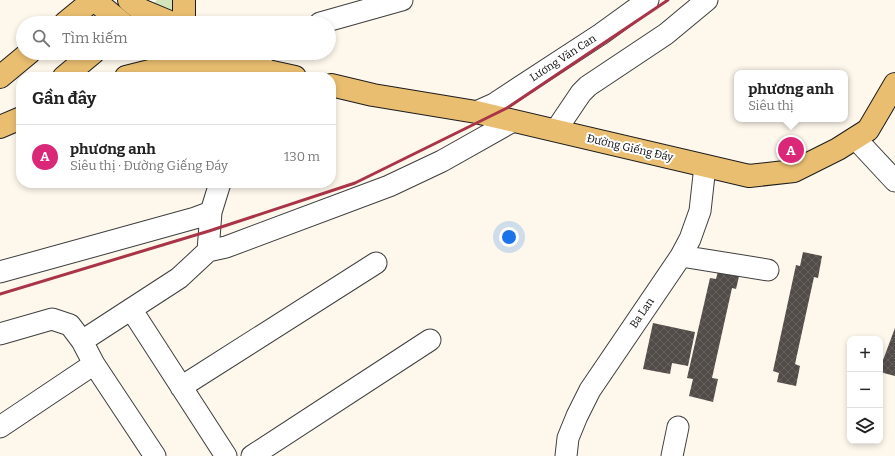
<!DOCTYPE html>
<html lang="vi">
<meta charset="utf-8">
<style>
body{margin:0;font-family:Bitter,serif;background:#f2f2f2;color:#222}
.controls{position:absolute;right:12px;bottom:12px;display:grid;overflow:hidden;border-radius:8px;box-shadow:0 2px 6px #0003}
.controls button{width:36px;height:36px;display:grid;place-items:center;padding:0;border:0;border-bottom:1px solid #e0e0e0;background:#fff;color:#222;font:20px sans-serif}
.you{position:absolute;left:509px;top:237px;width:14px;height:14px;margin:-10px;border:3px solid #fff;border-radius:50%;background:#1a73e8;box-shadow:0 0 0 6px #1a73e833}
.badge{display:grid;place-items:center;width:26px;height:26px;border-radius:50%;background:#db2777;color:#fff;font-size:13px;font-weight:700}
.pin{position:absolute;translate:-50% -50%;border:2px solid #fff;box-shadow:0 1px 4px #0006}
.popup{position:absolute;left:734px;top:70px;width:114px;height:52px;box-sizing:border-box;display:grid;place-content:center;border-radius:8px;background:#fff;filter:drop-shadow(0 1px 3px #0005);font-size:13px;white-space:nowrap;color:#767676}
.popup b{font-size:15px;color:#222}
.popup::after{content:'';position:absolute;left:50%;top:100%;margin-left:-8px;border:8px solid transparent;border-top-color:#fff}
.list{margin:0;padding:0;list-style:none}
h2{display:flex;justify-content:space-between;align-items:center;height:52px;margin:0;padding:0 16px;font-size:17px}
h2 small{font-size:13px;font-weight:400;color:#767676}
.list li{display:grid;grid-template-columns:26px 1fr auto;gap:12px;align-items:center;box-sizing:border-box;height:64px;padding:0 16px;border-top:1px solid #e0e0e0}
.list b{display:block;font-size:15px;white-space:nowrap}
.list p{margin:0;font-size:13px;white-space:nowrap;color:#767676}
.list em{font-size:13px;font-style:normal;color:#767676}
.icon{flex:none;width:22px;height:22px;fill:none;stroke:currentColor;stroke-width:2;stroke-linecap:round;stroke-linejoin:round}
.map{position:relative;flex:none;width:895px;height:456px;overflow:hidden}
.search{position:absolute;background:#fff;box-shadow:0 2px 6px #0003;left:16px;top:16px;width:320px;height:44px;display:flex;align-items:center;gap:10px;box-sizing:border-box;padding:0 14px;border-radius:22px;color:#767676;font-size:15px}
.panel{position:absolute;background:#fff;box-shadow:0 2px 6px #0003;left:16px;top:72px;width:320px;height:116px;border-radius:16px}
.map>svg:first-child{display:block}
.grass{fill:#d3e3ba}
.building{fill:url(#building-cross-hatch)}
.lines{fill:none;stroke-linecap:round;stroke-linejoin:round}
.minor-casing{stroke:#3e3e3e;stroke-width:23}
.major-casing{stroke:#1c1c1c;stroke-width:24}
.minor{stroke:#fff;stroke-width:21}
.major{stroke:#e9be70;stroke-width:22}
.rail{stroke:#aa3447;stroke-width:3}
.labels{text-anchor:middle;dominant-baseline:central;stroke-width:4;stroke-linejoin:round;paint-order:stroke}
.street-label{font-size:11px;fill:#0b0b0b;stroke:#fff}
</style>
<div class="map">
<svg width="895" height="456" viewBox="0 0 895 456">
<defs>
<pattern id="building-cross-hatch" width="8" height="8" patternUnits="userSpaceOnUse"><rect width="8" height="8" fill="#524c49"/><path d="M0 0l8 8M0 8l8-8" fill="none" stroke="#66615f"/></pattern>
</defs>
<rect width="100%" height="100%" fill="#fdf7ec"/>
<path class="grass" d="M157,0H175L172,14L153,4Z"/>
<path class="building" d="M803,252L822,256L818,278L814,277L795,364L800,366L796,386L777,382L779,373L773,371L796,265L800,266Z
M720,263L741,268L736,289L732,288L712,378L718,379L713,402L689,396L693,379L687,378L710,278L716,279Z
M653,323L695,332L688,366L672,363L670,374L643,369Z
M895,328V376L880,372V368Z"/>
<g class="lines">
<defs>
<path id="minor" d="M320,23L402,0
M255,77L263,53
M476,112L494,104L601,34L648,0
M556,130L581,93L588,86L666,34L707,0
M855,138L895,181
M208,251L211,212L220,183
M681,256L768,270
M0,272L195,218L211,212
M131,309L226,456
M0,334L52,319L70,325L82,341L94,364L155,456
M82,341L179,278L208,251L226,247L389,186L442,161L513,121
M181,387L376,263
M0,427L94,364
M252,456L430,340
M566,456L568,438L577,416L590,390L681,256L690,239L700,211L705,166
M672,456L678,427"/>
<path id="major" d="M94,0L122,23
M129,0L141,10L172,23
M184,0V23
M65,23L93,0
M213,57L226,62L295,77
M0,77L29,53
M64,77L93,53
M126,77L182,63L226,62
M331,85L373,95L476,112L749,176L794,171L838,149L868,130L895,84
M0,127L21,118"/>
</defs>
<use href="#minor" class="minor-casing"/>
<use href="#major" class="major-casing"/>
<use href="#minor" class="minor"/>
<use href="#major" class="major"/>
<path class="rail" d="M0,294L209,231L355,183L507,108L668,0"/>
</g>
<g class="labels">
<g class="street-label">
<text transform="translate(563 58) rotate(-33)">Lương Văn Can</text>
<text transform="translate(630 148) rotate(13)">Đường Giếng Đáy</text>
<text transform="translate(642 313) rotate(-56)">Ba Lan</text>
</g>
</g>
</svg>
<div class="controls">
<button>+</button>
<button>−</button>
<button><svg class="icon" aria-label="layers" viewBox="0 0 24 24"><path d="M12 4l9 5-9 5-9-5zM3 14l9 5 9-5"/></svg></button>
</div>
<div class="you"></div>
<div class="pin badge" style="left:791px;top:150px">A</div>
<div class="popup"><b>phương anh</b>Siêu thị</div>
<div class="search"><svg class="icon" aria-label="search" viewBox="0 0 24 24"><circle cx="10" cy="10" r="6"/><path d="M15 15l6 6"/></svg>Tìm kiếm</div>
<section class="panel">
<h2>Gần đây<small></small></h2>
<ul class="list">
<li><span class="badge">A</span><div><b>phương anh</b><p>Siêu thị · Đường Giếng Đáy</p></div><em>130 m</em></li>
</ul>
</section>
</div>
